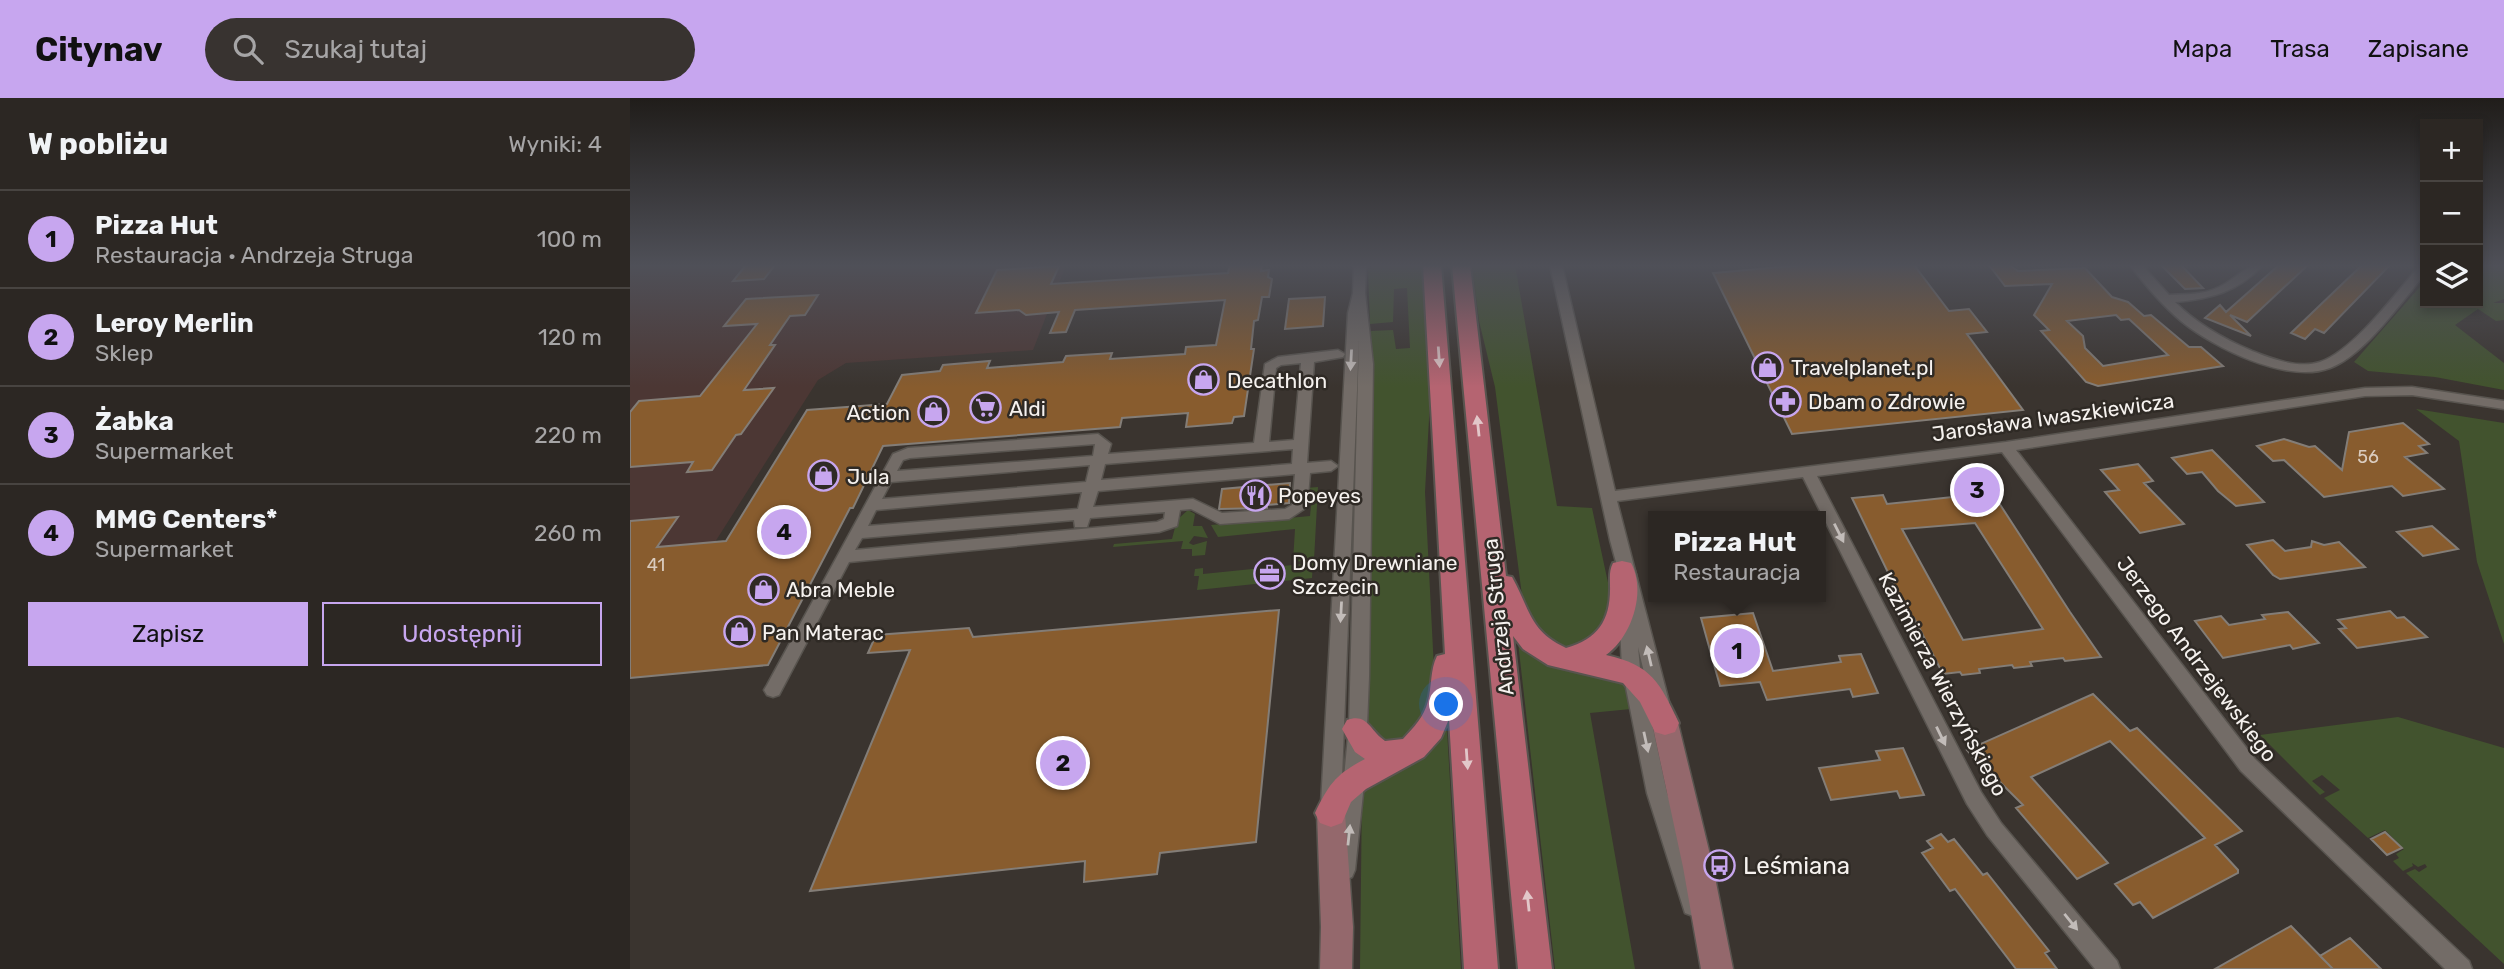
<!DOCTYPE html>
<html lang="pl">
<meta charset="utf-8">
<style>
body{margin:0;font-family:Rubik,sans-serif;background:#383330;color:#f1f3f6}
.controls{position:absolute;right:21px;top:21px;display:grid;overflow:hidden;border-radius:0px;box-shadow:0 4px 10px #0003}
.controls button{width:63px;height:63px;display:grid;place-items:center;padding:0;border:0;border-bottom:2px solid #484441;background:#2c2723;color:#f1f3f6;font:35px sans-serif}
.you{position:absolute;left:817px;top:607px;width:24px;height:24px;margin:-18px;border:5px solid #fff;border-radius:50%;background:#1a73e8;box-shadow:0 0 0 10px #1a73e833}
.badge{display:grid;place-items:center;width:46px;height:46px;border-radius:50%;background:#c7a6ef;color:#111;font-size:23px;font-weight:700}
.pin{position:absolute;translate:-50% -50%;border:4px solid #fff;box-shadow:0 2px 7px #0006}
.popup{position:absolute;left:1018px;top:413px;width:178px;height:91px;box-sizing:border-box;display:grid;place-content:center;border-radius:0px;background:#2c2723;filter:drop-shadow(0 2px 5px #0005);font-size:23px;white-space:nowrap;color:#a6a5a6}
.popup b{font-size:26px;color:#f1f3f6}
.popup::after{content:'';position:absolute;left:50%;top:100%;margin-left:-14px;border:14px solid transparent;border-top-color:#2c2723}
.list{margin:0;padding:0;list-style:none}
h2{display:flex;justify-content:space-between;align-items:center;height:91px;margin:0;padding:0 28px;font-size:30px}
h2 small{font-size:23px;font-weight:400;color:#a6a5a6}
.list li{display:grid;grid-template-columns:46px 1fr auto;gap:21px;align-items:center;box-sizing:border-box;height:98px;padding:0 28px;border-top:2px solid #484441}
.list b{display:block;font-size:26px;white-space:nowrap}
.list p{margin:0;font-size:23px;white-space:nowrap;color:#a6a5a6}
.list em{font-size:23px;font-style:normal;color:#a6a5a6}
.actions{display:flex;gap:14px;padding:21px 28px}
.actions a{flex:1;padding:16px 0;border:2px solid #c7a6ef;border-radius:0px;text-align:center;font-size:24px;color:#c7a6ef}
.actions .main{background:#c7a6ef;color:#111}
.icon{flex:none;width:38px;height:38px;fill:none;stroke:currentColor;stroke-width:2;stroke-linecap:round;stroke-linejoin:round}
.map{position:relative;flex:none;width:1874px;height:871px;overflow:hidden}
header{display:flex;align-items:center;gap:42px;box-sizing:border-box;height:98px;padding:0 35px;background:#c7a6ef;color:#111}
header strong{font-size:33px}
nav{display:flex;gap:38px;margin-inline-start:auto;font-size:24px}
.search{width:490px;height:63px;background:#383330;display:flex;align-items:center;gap:18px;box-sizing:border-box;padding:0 24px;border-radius:38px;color:#a6a5a6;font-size:26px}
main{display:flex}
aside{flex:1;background:#2c2723}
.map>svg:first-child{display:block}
.industrial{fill:#4c3734}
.green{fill:#42532e}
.building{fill:#885c2e;stroke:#837d77;stroke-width:2;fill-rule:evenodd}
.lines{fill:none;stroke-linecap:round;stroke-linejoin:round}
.street-casing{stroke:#58544f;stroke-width:3}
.secondary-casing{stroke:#58544f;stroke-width:3}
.primary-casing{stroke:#58544f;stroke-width:4}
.street{fill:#736c67;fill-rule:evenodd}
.secondary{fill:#94686c;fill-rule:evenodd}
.primary{fill:#b56471;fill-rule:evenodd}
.oneway{fill:#e2c7c9}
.oneway2{fill:#c2bcb9}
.labels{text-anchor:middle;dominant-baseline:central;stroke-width:5;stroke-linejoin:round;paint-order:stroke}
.number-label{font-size:18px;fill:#daccbf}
.poi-label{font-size:21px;fill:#f6f2ef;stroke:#2f2a25;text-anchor:start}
.street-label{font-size:21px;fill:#f6f2ef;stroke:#2f2a25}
.near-poi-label{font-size:24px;fill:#f6f2ef;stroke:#2f2a25;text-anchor:start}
</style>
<header>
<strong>Citynav</strong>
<div class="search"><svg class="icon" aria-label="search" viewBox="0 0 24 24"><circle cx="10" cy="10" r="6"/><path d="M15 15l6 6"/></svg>Szukaj tutaj</div>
<nav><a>Mapa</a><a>Trasa</a><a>Zapisane</a></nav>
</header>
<main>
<aside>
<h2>W pobliżu<small>Wyniki: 4</small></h2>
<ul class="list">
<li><span class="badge">1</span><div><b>Pizza Hut</b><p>Restauracja · Andrzeja Struga</p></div><em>100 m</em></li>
<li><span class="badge">2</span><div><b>Leroy Merlin</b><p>Sklep</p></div><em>120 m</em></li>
<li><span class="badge">3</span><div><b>Żabka</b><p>Supermarket</p></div><em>220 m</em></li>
<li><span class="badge">4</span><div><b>MMG Centers*</b><p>Supermarket</p></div><em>260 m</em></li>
</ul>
<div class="actions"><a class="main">Zapisz</a><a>Udostępnij</a></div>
</aside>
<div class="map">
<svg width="1874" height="871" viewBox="0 0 1874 871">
<rect width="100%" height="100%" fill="#3a342f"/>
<path class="industrial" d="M0,167H436L403,252L216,265L188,282L59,485L0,490Z"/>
<path class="green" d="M742,167H792L800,303L795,394L805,591L804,601L780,640L758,643L740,632L734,613L741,233L763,232L766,251L780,250L777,190L764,191L763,224L740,226L738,171H741Z
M842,167H885L927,408L962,410L983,508L972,535L945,551L923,548L894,513L865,289L849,223Z
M1848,167H1874V201L1863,205H1874V222L1866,223L1848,211L1825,227L1874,265V292L1805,279L1738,273L1724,264L1795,183V205H1848Z
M1786,311L1874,325V546L1847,464L1829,343Z
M688,389L684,462L663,464L665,431L588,439L581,427L680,418L682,398L676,396V390Z
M558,412L565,416L563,428H572L578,440L564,438L559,445L563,447L577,443L575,457L562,458V451H551L553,443L483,449L484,446L542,441L547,422Z
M683,465L682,480L567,492L569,478H564L565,471L573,470V476Z
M888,544L995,584L1001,611L960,615L1005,871H925Z
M1768,619L1874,650V866L1776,775L1785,771L1789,774L1797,769L1795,766L1788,769L1782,765L1783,768L1773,773L1763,763L1769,760L1766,756L1774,751L1755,732L1738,740L1694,700L1710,692L1692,677L1682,683L1695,694L1690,697L1630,637Z
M817,632L831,871H730L732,688Z"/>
<path class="building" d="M116,167H145L134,181L103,183Z
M600,167H632L631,173L639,172L638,179L642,181L639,199H632L628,222L624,223L621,251H624L614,318L604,319L602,325L556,329L558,315L492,320L490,329L253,348L223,410H220L138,567L0,580V423L48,419L27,449L96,443L177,312L257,306L272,277L310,273L313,267L360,263L357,270L433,264L436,258L482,255L480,261L555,256L556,249L586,247L595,202L445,212L436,234L420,235L429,214L396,217L389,212L346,215L367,172L429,168L421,186L598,175Z
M1174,167H1284L1319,213L1339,211L1357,234L1337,236L1393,312L1162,336L1083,175Z
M1359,167H1379L1388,173L1455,170L1482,199L1498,204L1514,218L1521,217L1559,249H1571L1593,268L1468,288L1456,284L1411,233L1419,232L1404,217L1422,186L1375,188ZM1486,217L1491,222L1499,221L1538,257L1473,268L1455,250L1453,238L1437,223Z
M1531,167H1551L1573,190L1555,191Z
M1649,167H1678L1617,224L1600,217L1621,238L1575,220L1590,207L1596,214Z
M1732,167H1760L1694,235L1685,231L1675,241L1661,235Z
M188,197L175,217L160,218L140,247H145L114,292L144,290L111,336L106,337L82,372L57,374L63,364L0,369V314L9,303L70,298L127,226L94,228L116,201Z
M695,199L693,228L655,231L659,201Z
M1773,325L1799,346L1789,348L1797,355L1775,359L1814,391L1773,398L1762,388L1694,399L1654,362L1643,363L1627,348L1654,341L1679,349L1685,348L1712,372L1719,334Z
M1582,352L1634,404L1606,408L1588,393L1572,374L1557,376L1542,360Z
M1508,366L1523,383L1514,385L1554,426L1510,435L1475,394L1489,392L1471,372Z
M660,385L659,405L637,407V410L589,411L592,391Z
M1356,385L1440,514L1471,559L1435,563L1433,560L1400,564L1402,568L1384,570L1382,567L1349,571L1350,575L1332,577L1330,574L1313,576L1284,520H1280L1222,400L1253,397L1257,406L1295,402L1332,398L1326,388ZM1345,425L1390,495L1413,531L1333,542L1272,431Z
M1802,428L1828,451L1793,458L1767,434Z
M1643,442L1655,453L1681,449L1682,443L1694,447L1709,444L1735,469L1650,481L1643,477L1617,447Z
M649,512L626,744L530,755L527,776L454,784L455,763L180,793L280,552L238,555L246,537L339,530L343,539Z
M1760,513L1767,520L1774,519L1797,539L1727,550L1709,531L1716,530L1708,522Z
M1658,514L1689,545L1663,551L1660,547L1593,560L1565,523L1591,518L1599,527L1635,521L1632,517Z
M1123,515L1143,573L1211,564L1209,558L1231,556L1248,595L1223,599L1220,591L1137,602L1130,584L1090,588L1071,520Z
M1463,596L1500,633L1507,630L1612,733L1585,747L1608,772V775L1523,820L1510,804L1503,807L1485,786L1575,740L1480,643L1401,679L1478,765L1447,781L1386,710L1393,707L1364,678L1361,680L1337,652Z
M1273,650L1294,697L1270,700L1267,693L1201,702L1189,670L1250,662L1246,653Z
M1755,734L1772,750L1757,757L1741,741Z
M1311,736L1318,744L1324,741L1353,777L1357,775L1419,853L1415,855L1427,871H1386L1325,791L1320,793L1292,755L1303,750L1297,743Z
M1661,828L1703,871H1585L1643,838Z
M1720,840L1751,871H1703L1690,858Z"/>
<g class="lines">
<defs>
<path id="street" d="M724,167H736L735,195L743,266L739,579L735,676L725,772L722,779L715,782L708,779L705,772L719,628L729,241L711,706L708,712L701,715L694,712L691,706L718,215L723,195Z
M920,167H932L985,393L1376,344L1735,290L1782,289L1874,303V311L1782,297L1735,298L1386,352L1625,661L1839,863L1842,871H1815L1611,673L1372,354L1187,378L1351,694L1371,725L1487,863L1490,871H1465L1357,737L1337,706L1173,379L987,403L1039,604L1036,609L1030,612L1024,609L1021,604L1008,549L1010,570L1037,695L1074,808L1071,815L1063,818L1055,815L1017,695L992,570L989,507L991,503L996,501L980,442Z
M1500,167H1512L1539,197C1555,196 1574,197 1589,189C1605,182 1614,167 1633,167C1608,194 1580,201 1545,204C1567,226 1594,241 1622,253C1642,261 1669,271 1690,264C1723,253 1767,194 1790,167H1795V176C1771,204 1735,257 1700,270C1657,286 1584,250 1551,223C1532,207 1515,187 1500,167Z
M708,252L715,256L713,259L684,264L677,365L701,363L708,368L701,373L680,375L677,409L659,421L590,426L561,411L550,412L547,428L529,434L219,464L149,597L143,599L137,597L134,592L137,587L263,356L278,350L468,336L481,346L478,356L624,345L635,266L648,259ZM671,265L664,342L639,344L646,270L651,267ZM465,346L463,358L267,373L273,362L280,360ZM663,351L662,366L471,382L475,366ZM460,367L456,384L252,401L261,384ZM665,376L662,407L655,411L592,415L563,401L463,409L468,393ZM452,394L448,411L238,428L246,412ZM535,414L534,421L527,424L225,452L232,440L444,422L445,429H457L460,420Z"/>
<path id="secondary" d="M1035,614L1045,617L1048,625L1083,769L1103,871H1071L1053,769L1022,625L1025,617Z
M701,702L711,706L715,715L723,829L722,871H690L691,829L687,715L691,706Z"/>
<path id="primary" d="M793,167H811L868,871H834L819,621L811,640L794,659L736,691L721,704L712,725L701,729L690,725L685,715C699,686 706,676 735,661L725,654L712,631L717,622C738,615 739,632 755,643L773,641C784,629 794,619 798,603C802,588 800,572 807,558L815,556Z
M822,167H840L876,478L882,479C900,511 899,533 936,550C969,541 981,521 980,487C980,479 979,473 983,465L992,463L1001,465C1017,494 1001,540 976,557C1022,567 1030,585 1049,625L1045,634L1035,637L1025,634L1010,604L993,585L918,567L893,551L883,538L922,871H888Z"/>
</defs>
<use href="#street" class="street-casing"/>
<use href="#secondary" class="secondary-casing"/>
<use href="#primary" class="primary-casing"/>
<use href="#street" class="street"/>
<use href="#secondary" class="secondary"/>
<use href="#primary" class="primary"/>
</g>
<defs><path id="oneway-solid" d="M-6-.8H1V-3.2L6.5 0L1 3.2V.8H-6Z" transform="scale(1.75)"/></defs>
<g class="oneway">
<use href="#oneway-solid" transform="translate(809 259) rotate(86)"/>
<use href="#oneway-solid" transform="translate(848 328) rotate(-96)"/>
<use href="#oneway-solid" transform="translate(837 661) rotate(86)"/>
<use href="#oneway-solid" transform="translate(898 803) rotate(-96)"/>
</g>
<g class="oneway2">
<use href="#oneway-solid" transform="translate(721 262) rotate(93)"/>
<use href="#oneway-solid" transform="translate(1209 435) rotate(63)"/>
<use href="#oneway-solid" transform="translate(711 514) rotate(93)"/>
<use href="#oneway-solid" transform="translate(1019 558) rotate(-103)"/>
<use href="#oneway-solid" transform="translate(1311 638) rotate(64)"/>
<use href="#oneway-solid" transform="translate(1016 644) rotate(78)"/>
<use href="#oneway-solid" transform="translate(719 737) rotate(-84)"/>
<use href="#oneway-solid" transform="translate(1441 824) rotate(51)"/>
</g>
<linearGradient id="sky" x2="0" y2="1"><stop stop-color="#201d1a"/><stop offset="0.58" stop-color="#4f5058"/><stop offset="1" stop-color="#4f5058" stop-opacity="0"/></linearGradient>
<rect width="1874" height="289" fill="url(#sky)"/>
<defs>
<symbol id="shop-ring" viewBox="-11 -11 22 22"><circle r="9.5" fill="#2f2a25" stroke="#c7a6ef" stroke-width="1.5"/><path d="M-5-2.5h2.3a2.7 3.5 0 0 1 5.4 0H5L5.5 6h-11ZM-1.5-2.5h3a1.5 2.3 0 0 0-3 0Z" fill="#c7a6ef"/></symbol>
<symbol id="pharmacy-ring" viewBox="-11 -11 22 22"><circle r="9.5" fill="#2f2a25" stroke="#c7a6ef" stroke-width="1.5"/><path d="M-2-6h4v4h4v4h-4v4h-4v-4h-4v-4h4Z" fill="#c7a6ef"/></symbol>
<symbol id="supermarket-ring" viewBox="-11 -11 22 22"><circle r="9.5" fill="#2f2a25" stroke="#c7a6ef" stroke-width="1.5"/><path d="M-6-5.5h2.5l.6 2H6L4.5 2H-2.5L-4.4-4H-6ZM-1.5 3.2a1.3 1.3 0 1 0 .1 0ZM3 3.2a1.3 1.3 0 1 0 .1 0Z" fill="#c7a6ef"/></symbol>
<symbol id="restaurant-ring" viewBox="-11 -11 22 22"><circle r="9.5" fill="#2f2a25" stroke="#c7a6ef" stroke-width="1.5"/><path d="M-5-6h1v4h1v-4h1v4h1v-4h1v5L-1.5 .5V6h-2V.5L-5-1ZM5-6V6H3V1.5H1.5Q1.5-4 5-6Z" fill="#c7a6ef"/></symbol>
<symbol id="office-ring" viewBox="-11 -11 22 22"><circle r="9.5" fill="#2f2a25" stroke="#c7a6ef" stroke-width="1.5"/><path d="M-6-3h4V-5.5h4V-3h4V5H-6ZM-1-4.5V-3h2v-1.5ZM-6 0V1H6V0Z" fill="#c7a6ef"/></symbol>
<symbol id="bus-ring" viewBox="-11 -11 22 22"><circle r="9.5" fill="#2f2a25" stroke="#c7a6ef" stroke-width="1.5"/><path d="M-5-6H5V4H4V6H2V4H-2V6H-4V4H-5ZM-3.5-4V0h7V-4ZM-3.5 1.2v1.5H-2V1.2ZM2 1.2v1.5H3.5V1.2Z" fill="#c7a6ef"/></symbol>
</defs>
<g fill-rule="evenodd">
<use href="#shop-ring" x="1120" y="252" width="35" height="35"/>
<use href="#shop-ring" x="556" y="264" width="35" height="35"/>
<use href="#pharmacy-ring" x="1138" y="286" width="35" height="35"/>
<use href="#supermarket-ring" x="338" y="292" width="35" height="35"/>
<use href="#shop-ring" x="286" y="296" width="35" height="35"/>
<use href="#shop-ring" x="176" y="360" width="35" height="35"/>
<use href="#restaurant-ring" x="608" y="380" width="35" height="35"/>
<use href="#office-ring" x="622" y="458" width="35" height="35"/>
<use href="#shop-ring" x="116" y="474" width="35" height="35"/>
<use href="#shop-ring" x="92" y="516" width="35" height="35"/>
<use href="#bus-ring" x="1072" y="750" width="35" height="35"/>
</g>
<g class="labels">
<g class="number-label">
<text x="1738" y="359">56</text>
<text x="26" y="467">41</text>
</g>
<g class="poi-label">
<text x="1161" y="269">Travelplanet.pl</text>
<text x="597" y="282">Decathlon</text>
<text x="1178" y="303">Dbam o Zdrowie</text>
<text x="379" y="310">Aldi</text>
<text x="280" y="314" text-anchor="end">Action</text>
<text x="217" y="378">Jula</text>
<text x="648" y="397">Popeyes</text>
<text x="662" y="464">Domy Drewniane<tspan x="662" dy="24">Szczecin</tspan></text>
<text x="156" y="491">Abra Meble</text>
<text x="132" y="534">Pan Materac</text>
</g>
<g class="street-label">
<text transform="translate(1423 319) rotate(-8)">Jarosława Iwaszkiewicza</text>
<text transform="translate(868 519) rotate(-96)">Andrzeja Struga</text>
<text transform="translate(1567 561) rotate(53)">Jerzego Andrzejewskiego</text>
<text transform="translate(1313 586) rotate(62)">Kazimierza Wierzyńskiego</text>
</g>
<g class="near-poi-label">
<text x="1113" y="768">Leśmiana</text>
</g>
</g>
</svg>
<div class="controls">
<button>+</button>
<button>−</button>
<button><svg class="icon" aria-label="layers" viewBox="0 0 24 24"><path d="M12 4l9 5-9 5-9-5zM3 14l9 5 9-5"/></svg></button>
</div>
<div class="you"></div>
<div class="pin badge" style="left:1107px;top:553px">1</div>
<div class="popup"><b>Pizza Hut</b>Restauracja</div>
<div class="pin badge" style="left:433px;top:665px">2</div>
<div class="pin badge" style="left:1347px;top:392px">3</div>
<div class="pin badge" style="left:154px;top:434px">4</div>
</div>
</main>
